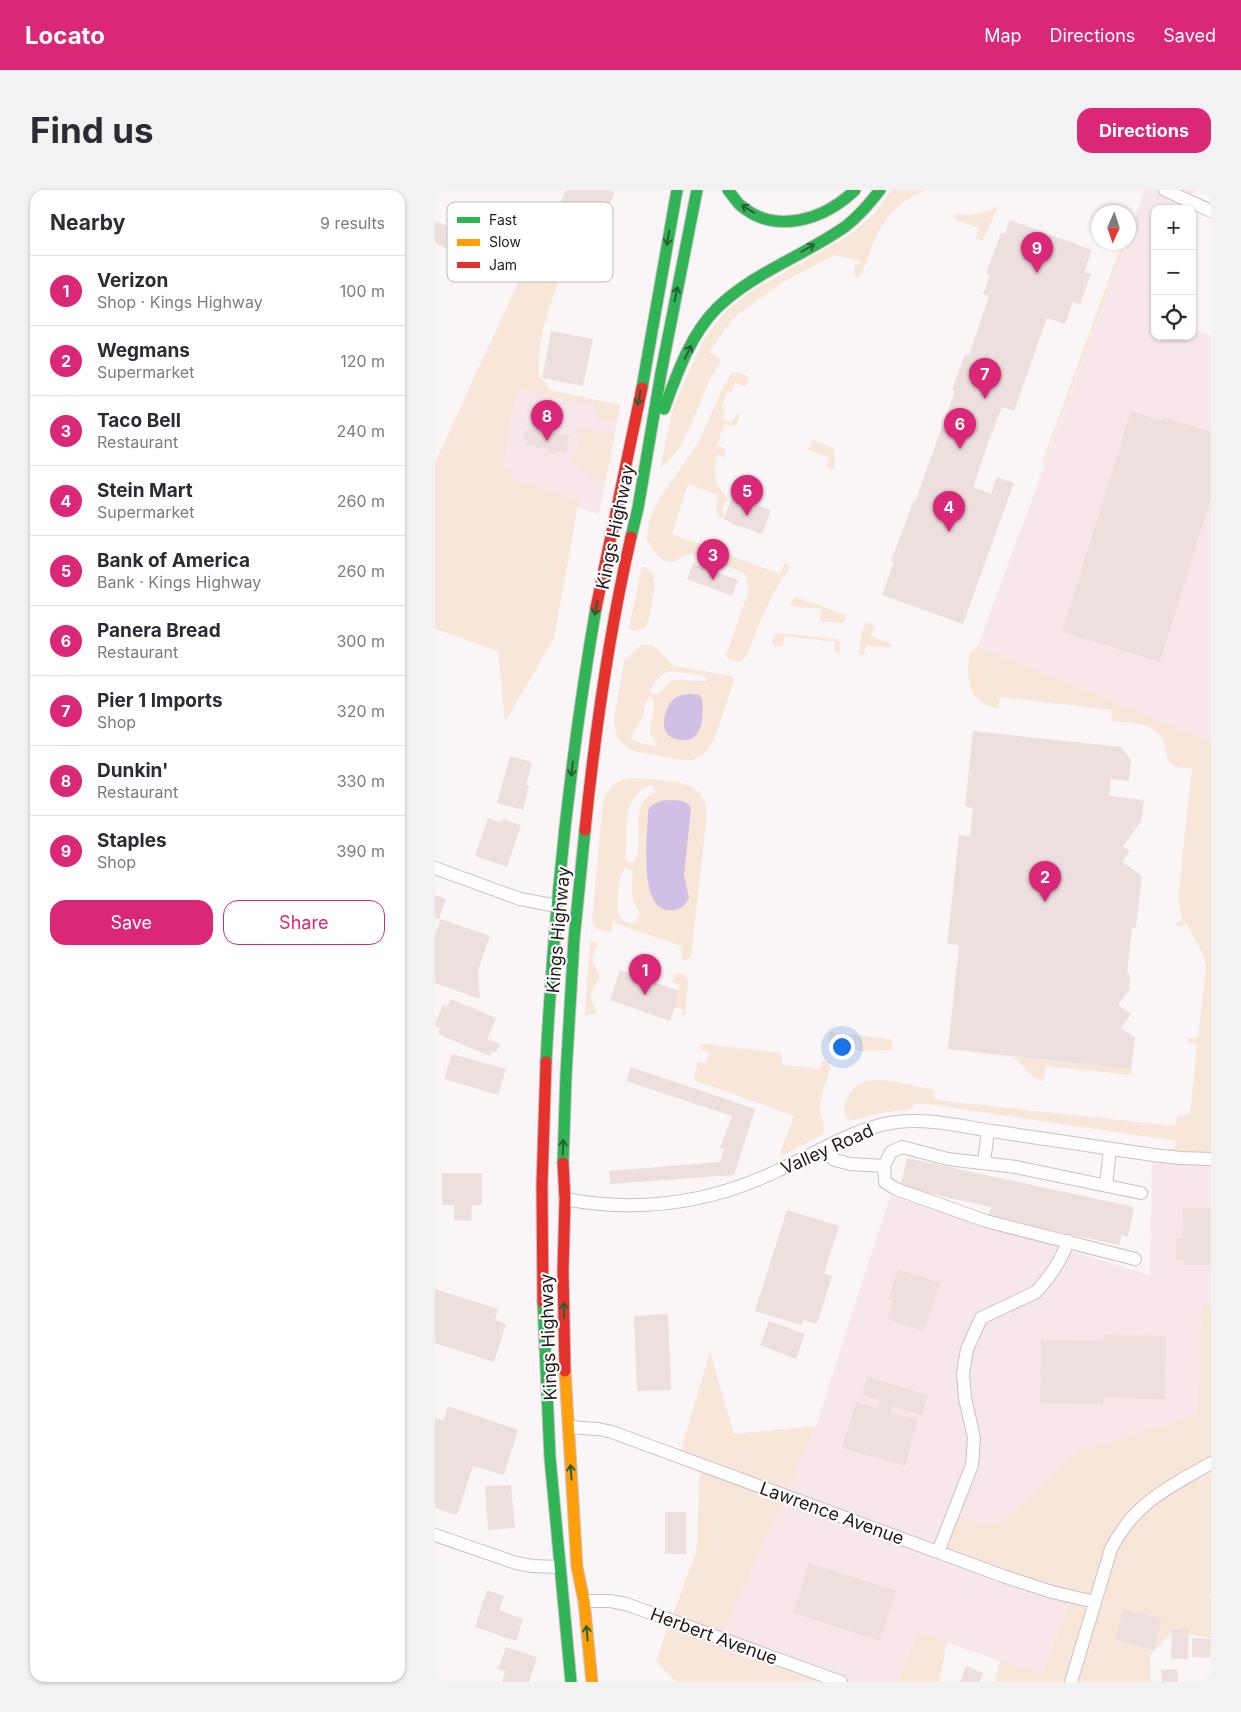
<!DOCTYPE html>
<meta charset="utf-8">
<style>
body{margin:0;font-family:Inter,sans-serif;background:#f2f2f3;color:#2b2b33}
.controls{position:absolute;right:15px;top:15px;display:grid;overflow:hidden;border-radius:10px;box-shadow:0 1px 4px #0004}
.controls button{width:45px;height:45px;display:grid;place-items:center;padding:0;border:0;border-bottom:1px solid #e1e1e2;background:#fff;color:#2b2b33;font:25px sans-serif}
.compass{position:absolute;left:656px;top:15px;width:45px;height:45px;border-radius:50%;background:#fff;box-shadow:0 1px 4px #0004;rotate:183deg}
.you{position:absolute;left:406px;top:856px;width:18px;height:18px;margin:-12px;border:4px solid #fff;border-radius:50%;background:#1a73e8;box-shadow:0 0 0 8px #1a73e833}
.badge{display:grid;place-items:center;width:32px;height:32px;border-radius:50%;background:#db2777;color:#fff;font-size:16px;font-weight:700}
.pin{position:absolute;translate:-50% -41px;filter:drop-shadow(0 1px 2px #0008)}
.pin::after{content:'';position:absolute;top:26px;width:18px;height:15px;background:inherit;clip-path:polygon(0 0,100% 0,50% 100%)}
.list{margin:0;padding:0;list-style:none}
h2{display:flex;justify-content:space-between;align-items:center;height:65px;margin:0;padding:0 20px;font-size:21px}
h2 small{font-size:16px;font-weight:400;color:#7c7c81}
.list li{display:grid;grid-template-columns:32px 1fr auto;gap:15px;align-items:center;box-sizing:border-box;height:70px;padding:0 20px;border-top:1px solid #e1e1e2}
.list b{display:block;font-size:19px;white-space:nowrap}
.list p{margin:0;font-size:16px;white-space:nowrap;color:#7c7c81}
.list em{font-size:16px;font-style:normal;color:#7c7c81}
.actions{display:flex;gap:10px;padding:15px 20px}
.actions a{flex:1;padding:11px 0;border:1px solid #db2777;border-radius:15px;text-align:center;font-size:18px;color:#db2777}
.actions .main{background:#db2777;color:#fff}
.icon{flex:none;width:28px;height:28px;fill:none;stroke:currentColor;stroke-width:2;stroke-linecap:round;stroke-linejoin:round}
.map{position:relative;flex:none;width:776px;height:1492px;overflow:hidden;border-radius:15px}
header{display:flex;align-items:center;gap:30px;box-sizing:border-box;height:70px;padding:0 25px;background:#db2777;color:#fff}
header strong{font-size:24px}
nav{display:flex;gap:28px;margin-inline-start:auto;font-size:18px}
.intro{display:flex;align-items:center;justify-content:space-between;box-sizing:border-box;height:120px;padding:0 30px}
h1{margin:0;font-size:35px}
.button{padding:12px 22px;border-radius:15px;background:#db2777;color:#fff;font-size:18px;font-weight:700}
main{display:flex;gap:30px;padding:0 30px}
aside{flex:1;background:#fff;border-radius:15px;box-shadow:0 1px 4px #0004}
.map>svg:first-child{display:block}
.built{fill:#f7e7eb}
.green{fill:#f8e6d9;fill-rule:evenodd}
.water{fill:#d1c0e6}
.building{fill:#eddfdd}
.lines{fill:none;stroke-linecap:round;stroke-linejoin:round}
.street-casing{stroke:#cac1c3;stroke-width:14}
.fast-casing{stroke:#cac1c3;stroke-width:13}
.slow-casing{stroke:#cac1c3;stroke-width:13}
.jam-casing{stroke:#cac1c3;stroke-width:13}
.street{stroke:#fefefe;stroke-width:12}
.fast{stroke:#30b455;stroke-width:11}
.slow{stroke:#ff9f0a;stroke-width:11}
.jam{stroke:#e5322d;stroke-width:11}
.oneway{stroke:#295e35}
.labels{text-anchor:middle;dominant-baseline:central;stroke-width:4;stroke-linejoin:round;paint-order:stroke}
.street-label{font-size:18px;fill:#24181b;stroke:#fff}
.key{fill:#fff;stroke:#bdbabb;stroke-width:1}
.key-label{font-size:14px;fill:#24181b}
</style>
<header>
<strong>Locato</strong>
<nav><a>Map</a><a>Directions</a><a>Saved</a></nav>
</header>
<div class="intro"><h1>Find us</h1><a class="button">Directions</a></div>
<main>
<aside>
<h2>Nearby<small>9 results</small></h2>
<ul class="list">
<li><span class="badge">1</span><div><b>Verizon</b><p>Shop · Kings Highway</p></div><em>100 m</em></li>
<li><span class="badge">2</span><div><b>Wegmans</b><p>Supermarket</p></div><em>120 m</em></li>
<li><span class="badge">3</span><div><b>Taco Bell</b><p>Restaurant</p></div><em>240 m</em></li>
<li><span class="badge">4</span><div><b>Stein Mart</b><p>Supermarket</p></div><em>260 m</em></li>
<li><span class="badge">5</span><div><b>Bank of America</b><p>Bank · Kings Highway</p></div><em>260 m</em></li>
<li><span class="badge">6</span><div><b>Panera Bread</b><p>Restaurant</p></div><em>300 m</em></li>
<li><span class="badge">7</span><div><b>Pier 1 Imports</b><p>Shop</p></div><em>320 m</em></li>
<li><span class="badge">8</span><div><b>Dunkin'</b><p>Restaurant</p></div><em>330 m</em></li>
<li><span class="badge">9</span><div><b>Staples</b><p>Shop</p></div><em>390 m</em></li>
</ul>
<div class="actions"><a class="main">Save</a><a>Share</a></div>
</aside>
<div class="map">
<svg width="776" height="1492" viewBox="0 0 776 1492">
<rect width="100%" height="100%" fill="#faf5f7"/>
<path class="built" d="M710,0H762L751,10L748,19H720V113L717,123L720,124V146H757V139L776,146V551L543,456L691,53L694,52V45Z
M48,168L114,200L185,215L164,324L0,273Z
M776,965V1115L766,1116L762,1225L643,1261L562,1335L636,1408L608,1482L565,1471L512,1453L483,1441L463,1492H383L280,1457L381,1236L455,1006L715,1085L717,966Z"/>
<path class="green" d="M456,0H492C468,7 449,28 440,50C434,62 431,75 425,86L421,87L419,84L420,74L424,75L426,71L399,65L348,92L298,128L275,161L274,164L277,163L285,169L286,171C281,179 276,187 272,195C263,217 247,267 225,277L239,215L269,149L291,121L317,101L416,44L441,22Z
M561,17L562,19L548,51L541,48L544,38L519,29L520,24C535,26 548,24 561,17Z
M82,38L135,62C120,102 101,143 104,187L111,192L114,200L185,215L183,228L177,231L161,229L159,215L82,199L74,232L68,277L77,284L79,289L144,310L119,448L70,532L63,461L0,439V273L99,58L77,48Z
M687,53H691L609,274L607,273Z
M298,182L311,185L314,188L311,197L300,193L297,202H292L287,216L290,219L287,229L298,232L302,223L305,224L301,236L289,235L282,255L289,258L291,261L289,267L283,265C276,283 281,297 294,310L290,312L287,322L290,324L289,328L283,326C280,318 281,312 283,305L253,294L237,344L345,384L349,374L355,376C354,382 348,387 345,392C331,416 321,442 310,468C306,474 300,471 294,470L291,465L314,400L311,386L305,381L258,364C251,364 248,367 242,370C226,377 218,360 211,348L215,328L224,309L265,250L287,199Z
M143,238L180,245L171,289L168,291L160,290L137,271L138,265H141L144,248L141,247Z
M378,250L398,258L400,269L399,278L397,280L391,277L394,267L373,260Z
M207,377H210L220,386L218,388L220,394L214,430L211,433V437L198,441L194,438Z
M360,407L411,425L410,431L407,433L385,431L386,419L354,416Z
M431,432L439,435L436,446L457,454L455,458L431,455L429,465H424L427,441Z
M343,443L403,449L405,452V461L402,463L399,462L400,452L350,446L347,457L339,456L337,452L341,444Z
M206,455H217L239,476L296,486L299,490L279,550L272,561L264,567L257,570H246L199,561L190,556L183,549L180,539L179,530L189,471ZM234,481L265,485L272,488V490L270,491L237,490C230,495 225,510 215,502C217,495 227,483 234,481ZM216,506C223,517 215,532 215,544L222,553L220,556L201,552L196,549C197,540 204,536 207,528C210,521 209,510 216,506Z
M543,456L776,551V965L717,966L740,957L741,951L492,914H480L475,920C462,920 450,922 437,925C431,926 424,930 418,930C400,929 412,895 432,891C455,887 475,897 497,899L500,901L499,910L740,936L743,926L755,924L762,855L754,853L752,850L754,848H763L771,778L769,767L752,734L743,737L741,734L742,732L747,729L744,713V700L757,579C751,578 743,578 738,575C727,567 735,548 716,538C705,532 689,533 677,531L676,520L565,507L563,518C532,515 530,484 536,461H539Z
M193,588C203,588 214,589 224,590C250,592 270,595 272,625L256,766L252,770L247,769L246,756L177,732V741L173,742L162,739L157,732L168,612C172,599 180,591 193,588ZM214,595L218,596L221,600C217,605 210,607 207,613C198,630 210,659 198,673L191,671L190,669C195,642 183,611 214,595ZM191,678L198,681L197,704L198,711L205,723L201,732L198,734C193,733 187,730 185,726C179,717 184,684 191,678Z
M155,751L164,754L160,758L157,770L165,786L155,805L162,824L150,825Z
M241,783L248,784L253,790L250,825L247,824L248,820L239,817L245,801L243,800L245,795L237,792Z
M395,842L456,849L458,860L426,861L393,852Z
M268,854L346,863L347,875L368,877L385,880L387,871H392L394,872L395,878C392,891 386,904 385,917C384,927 392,936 387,945L344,967L359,926L259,890L263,872L271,873L274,863L266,860L265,856Z
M513,860L696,879V885L611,876L609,890L606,891C593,887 589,874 577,867Z
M766,1115H776V1405L773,1408L776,1409V1448L754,1444L742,1438L715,1465L716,1492H560L565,1471L608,1482L636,1408L501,1362L522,1328L562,1335L643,1261L762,1225Z
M275,1162L299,1244L381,1236L281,1457L383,1492H241L221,1471L262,1359L265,1273L244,1267Z
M483,1441L512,1453L504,1492H463Z"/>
<path class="water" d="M258,504L264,505L267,509C268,520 269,537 260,546C257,549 253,550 249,550C228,550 225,534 233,517C239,506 246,504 258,504Z
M230,610C240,611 252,608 256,619L249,685L254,708C251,714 247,719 239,720C201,726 213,643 213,621C216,614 222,612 230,610Z"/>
<path class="building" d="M131,0H174L180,2L156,55L138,47L149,23L125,13Z
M575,30L657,60L649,82L656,84L645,114L638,112L630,134L612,128L579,221L567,217L554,250L538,297L556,304L562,287L579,293L528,434L447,405L459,372L456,371L478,312H480L520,201L517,200L530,164L534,165L554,106L548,104L555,86L551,84L566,43L570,44Z
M0,31L40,48L30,71L13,64L15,60L0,53Z
M116,141L158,149L148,196L107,188Z
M696,221L727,231L728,227L776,242V308L725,472L627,442Z
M94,238L134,245L131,263L120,261V264L112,262L113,259L91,255L92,250L88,249L90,241H94Z
M297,306L336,320L327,344L295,333L296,332L289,329Z
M258,373L303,390L297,406L252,389Z
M538,541L686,557L696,570L694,591L676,589L674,606L709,610L706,631L688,657L695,661L687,672L707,686L701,738H697L692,784H695L694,800L683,815L696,824L686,838L700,848L696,879L513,859L524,755L512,754L524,645L535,646L538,618L530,616Z
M75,566L97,572L91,595L94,596L88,620L62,613Z
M53,628L67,633L68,629L86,635L72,677L40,666Z
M0,705L11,709L4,729L0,728Z
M6,729L55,746L43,780L45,809L0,793V744Z
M185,780L245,801L235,831L175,810Z
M16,809L61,828L52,849L65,854L61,863L57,861L55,866L3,844L5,838L0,836V833L8,815L12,817Z
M17,864L71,879L63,905L9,889Z
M196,877L320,919L299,985L175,994L174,981L285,972L289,959L285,958L297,926L191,891Z
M472,968L699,1017L693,1047L687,1045L684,1055L554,1027L556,1017L465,997Z
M7,983H47V1015H37L36,1031L19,1030V1015H7Z
M747,1018H776V1075H749V1070H741V1048H748Z
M352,1020L404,1036L389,1083L397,1086L382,1134L368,1130L366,1135L320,1121Z
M463,1079L505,1093L489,1142L452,1129L458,1111L453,1109Z
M0,1099L63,1119L60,1130L71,1134L59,1172L0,1153Z
M233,1124L236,1200L202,1201L199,1126Z
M334,1131L370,1144L361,1169L325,1155Z
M668,1145L731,1146L730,1209L668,1208V1214L605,1213L606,1150L668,1151Z
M432,1187L493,1205L487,1225L456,1216L455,1222L483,1230L470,1276L407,1258L421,1212L443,1218L445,1210L427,1205Z
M13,1216L83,1240L69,1285L38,1276L22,1325L0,1318V1228L9,1230Z
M76,1295L80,1338L53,1340L50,1296Z
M230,1322H251V1364H230Z
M374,1373L461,1401L445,1451L358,1423Z
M52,1400L69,1406L64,1420L88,1429L81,1451L40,1437Z
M688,1419L727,1429L719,1460L681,1450Z
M737,1439H754L753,1469H736Z
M757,1448L776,1449L775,1468L757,1467Z
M71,1457L102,1467L94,1492H67L70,1481L63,1479Z
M531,1476L548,1483L544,1492H525Z
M742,1479L743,1492H727L726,1480Z"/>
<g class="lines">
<defs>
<path id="street" d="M730,0L776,21
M0,678L85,709L122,716
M386,960L400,970L415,974L449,976L450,992L461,999L551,1031L700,1069
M549,972L553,941
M449,976L456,962L467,957L513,969L581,977L706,1003
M671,995L675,959
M130,1009C204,1023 276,1013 344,980C380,964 416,940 455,933C488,927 524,936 557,941C611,949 664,957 718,965L746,968L776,969
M134,1237L163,1239L177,1242L568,1386L617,1402L660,1412
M0,1345L81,1373L97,1376L124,1377
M503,1362L537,1275L539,1248L530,1208L528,1183L532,1159L546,1128L601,1102C615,1087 626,1071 633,1051
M149,1411H175L191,1414L406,1492
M636,1492L676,1359C700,1312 733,1298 776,1273"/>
<path id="fast" d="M293,0C297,5 301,11 305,15C341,46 390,29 420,0
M207,198L242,0
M229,219C242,184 255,145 282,118C319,82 369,66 411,36C424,26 435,13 445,0
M196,347L203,318L226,183L262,0
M111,872C119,720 135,568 161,418
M128,973L131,885L139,749L150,640
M108,1112L115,1268L136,1492"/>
<path id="slow" d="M130,1181L142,1377L149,1411L157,1492"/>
<path id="jam" d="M161,418L207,198
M150,640C160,542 174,443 196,347
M128,973L130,1009L128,1081L130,1181
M108,1112L107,994L111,872"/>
</defs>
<use href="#street" class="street-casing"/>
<use href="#fast" class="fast-casing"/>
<use href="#slow" class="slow-casing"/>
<use href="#jam" class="jam-casing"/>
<use href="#street" class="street"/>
<use href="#fast" class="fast"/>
<use href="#slow" class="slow"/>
<use href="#jam" class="jam"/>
</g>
<defs><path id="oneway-shaft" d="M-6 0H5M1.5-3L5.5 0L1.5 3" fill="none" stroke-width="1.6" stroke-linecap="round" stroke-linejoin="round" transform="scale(1.25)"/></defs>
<g class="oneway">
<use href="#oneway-shaft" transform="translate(313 19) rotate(-148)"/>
<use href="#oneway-shaft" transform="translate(233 48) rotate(100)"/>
<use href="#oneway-shaft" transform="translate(373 58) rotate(-30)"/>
<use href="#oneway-shaft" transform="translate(241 104) rotate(-79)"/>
<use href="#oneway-shaft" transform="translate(253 162) rotate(-64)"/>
<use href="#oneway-shaft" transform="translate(204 208) rotate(102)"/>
<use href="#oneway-shaft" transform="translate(161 418) rotate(101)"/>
<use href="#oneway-shaft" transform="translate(137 579) rotate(97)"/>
<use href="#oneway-shaft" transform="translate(128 957) rotate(-88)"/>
<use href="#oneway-shaft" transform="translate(129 1120) rotate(-91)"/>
<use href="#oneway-shaft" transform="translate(136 1282) rotate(-94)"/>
<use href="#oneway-shaft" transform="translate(152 1443) rotate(-95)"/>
</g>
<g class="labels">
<g class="street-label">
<text transform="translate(180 337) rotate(-78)">Kings Highway</text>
<text transform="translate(123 740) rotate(-85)">Kings Highway</text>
<text transform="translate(392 959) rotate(-24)">Valley Road</text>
<text transform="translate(113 1147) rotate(-92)">Kings Highway</text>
<text transform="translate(397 1323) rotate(20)">Lawrence Avenue</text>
<text transform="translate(279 1446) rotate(20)">Herbert Avenue</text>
</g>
</g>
<rect x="12" y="12" width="166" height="80" rx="8" class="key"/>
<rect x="22" y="27" width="23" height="6" fill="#30b455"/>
<rect x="22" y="49" width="23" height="7" fill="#ff9f0a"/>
<rect x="22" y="72" width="23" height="6" fill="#e5322d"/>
<g class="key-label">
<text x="54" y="35">Fast</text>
<text x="54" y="57">Slow</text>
<text x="54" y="80">Jam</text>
</g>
</svg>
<div class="controls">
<button>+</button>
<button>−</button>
<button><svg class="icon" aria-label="locate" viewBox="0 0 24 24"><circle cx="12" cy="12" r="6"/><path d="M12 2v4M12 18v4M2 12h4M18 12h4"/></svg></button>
</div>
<svg class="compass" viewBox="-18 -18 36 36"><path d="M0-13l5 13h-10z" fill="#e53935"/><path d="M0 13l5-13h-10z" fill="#7c7c81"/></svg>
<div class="you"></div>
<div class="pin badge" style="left:210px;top:805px">1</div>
<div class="pin badge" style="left:610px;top:712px">2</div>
<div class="pin badge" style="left:278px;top:390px">3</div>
<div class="pin badge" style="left:514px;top:342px">4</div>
<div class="pin badge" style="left:312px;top:326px">5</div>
<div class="pin badge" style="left:525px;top:259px">6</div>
<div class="pin badge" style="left:550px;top:209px">7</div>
<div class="pin badge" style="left:112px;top:251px">8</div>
<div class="pin badge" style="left:602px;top:83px">9</div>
</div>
</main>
